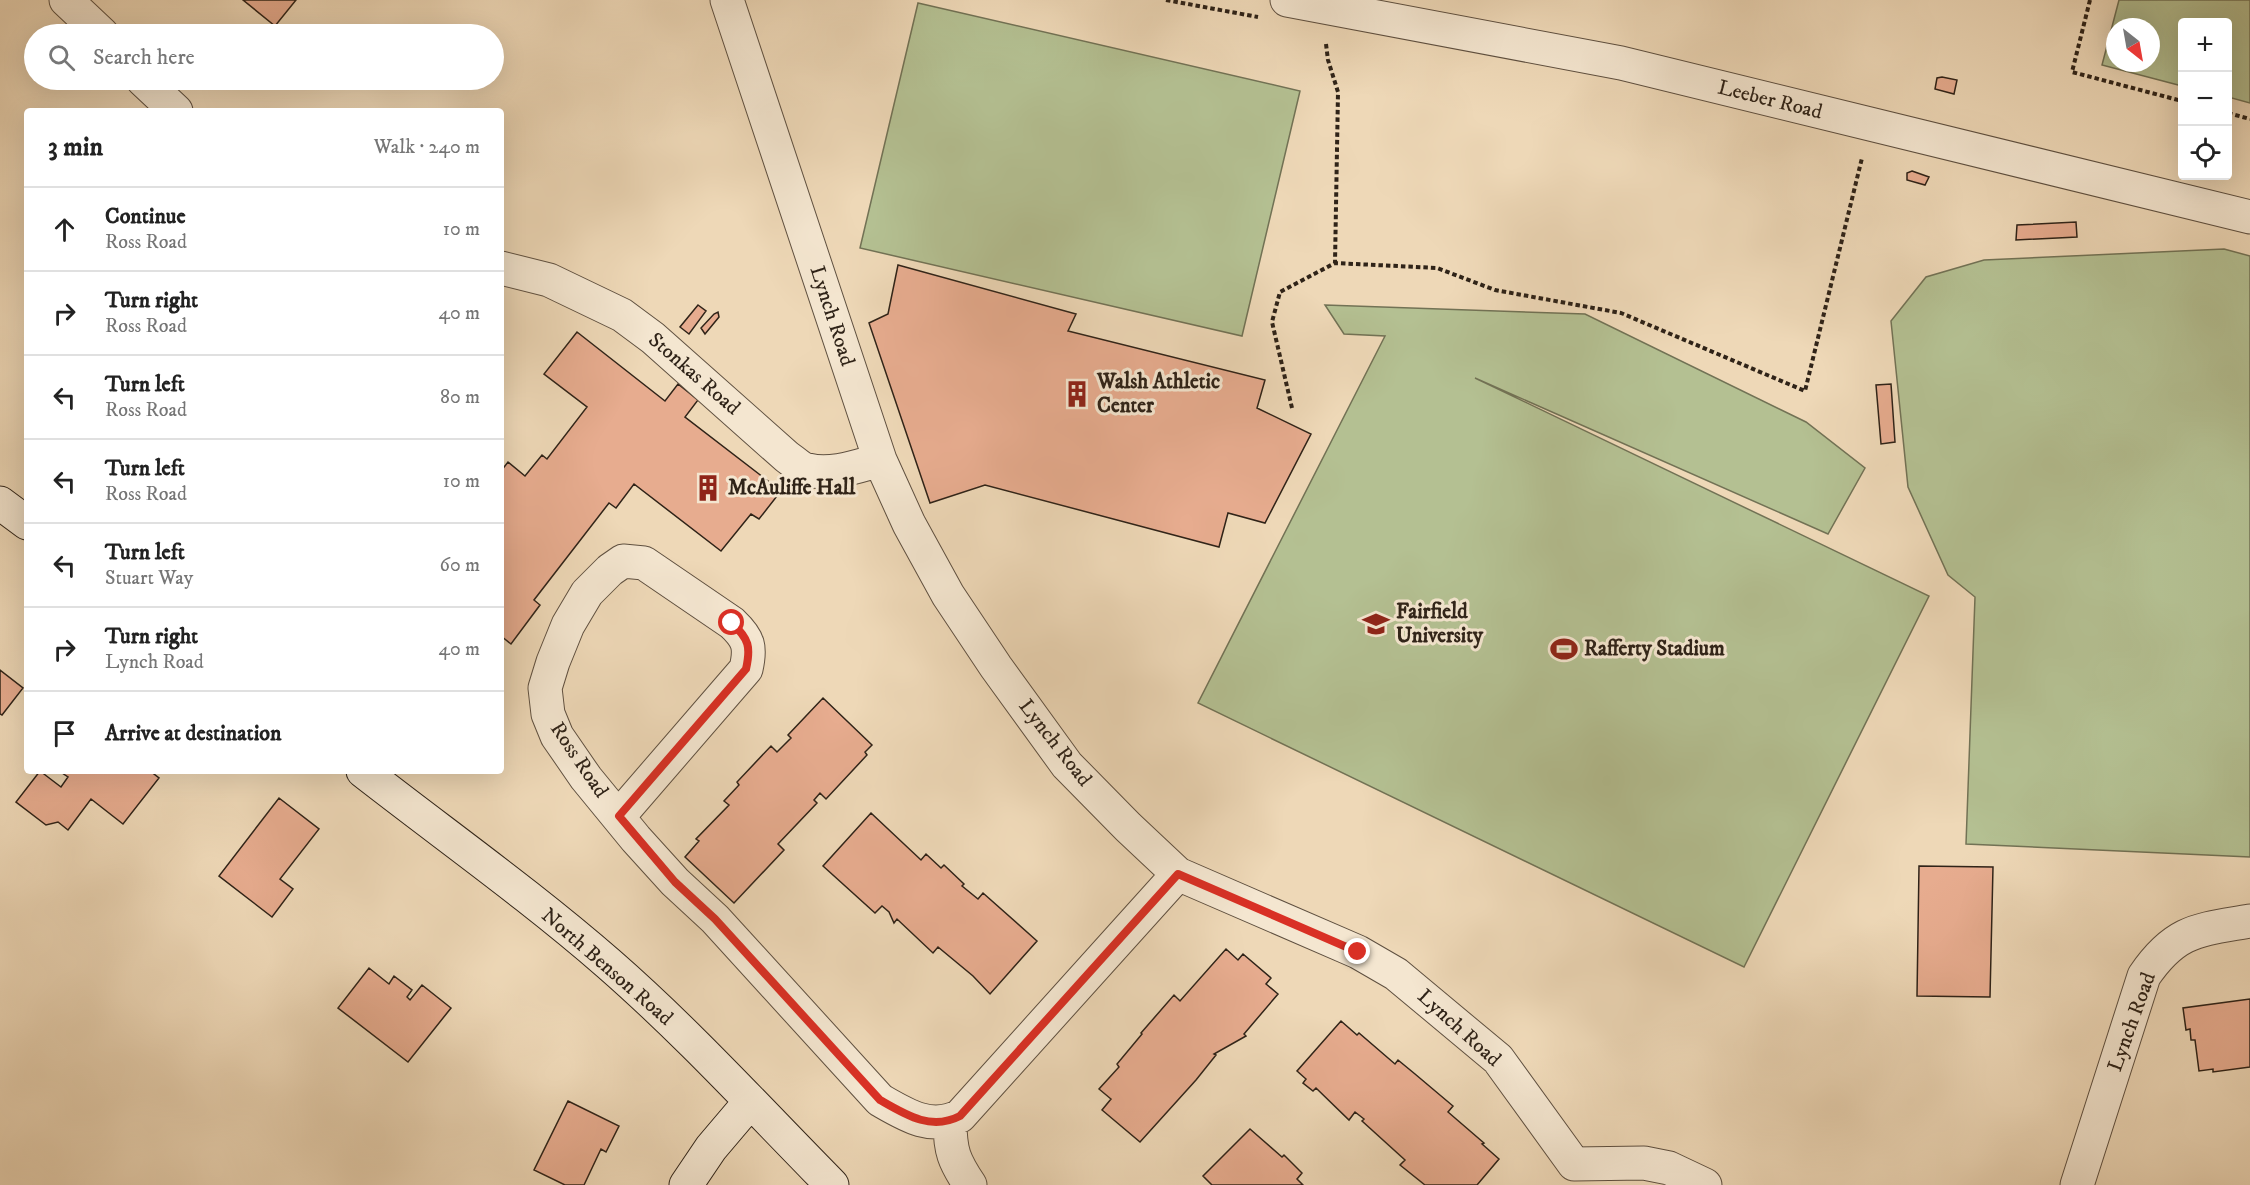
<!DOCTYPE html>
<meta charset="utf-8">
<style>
body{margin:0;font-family:"IM FELL DW Pica",serif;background:#f6f6f6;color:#222}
.controls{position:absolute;right:18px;top:18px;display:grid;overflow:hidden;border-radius:6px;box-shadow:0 6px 24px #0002}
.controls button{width:54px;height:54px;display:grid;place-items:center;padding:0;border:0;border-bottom:2px solid #e0e0e0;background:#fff;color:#222;font:30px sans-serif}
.compass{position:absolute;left:2106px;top:18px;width:54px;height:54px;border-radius:50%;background:#fff;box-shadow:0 6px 24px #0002;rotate:149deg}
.stop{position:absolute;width:18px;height:18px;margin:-14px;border:4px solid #d93025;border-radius:50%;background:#fff}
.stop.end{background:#d93025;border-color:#fff;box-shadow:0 2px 6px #0008}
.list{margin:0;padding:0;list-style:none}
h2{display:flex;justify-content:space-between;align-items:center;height:78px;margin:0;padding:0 24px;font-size:26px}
h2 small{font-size:20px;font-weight:400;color:#767676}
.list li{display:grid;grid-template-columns:39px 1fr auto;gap:18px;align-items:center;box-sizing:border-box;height:84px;padding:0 24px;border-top:2px solid #e0e0e0}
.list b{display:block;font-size:22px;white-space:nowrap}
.list p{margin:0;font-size:20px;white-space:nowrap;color:#767676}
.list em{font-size:20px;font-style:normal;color:#767676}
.icon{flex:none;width:33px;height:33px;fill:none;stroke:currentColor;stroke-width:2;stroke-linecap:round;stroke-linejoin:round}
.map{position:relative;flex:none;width:2250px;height:1185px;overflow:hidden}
.search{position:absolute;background:#fff;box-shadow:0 6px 24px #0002;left:24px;top:24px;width:480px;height:66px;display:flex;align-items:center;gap:15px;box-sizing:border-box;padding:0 21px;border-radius:33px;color:#767676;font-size:22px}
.panel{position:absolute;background:#fff;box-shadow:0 6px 24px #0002;left:24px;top:108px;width:480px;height:666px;border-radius:6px}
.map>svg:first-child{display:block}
.green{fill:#b4c092;stroke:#727255;stroke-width:1.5;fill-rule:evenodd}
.building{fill:#e7ac8f;stroke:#2f2318;stroke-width:1.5}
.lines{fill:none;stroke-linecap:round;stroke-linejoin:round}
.street-casing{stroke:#5f5040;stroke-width:35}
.secondary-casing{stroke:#2f2318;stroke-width:35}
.path{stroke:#2f2318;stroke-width:4;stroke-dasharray:4.5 3;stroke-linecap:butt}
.street{stroke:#f4e6d0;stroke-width:33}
.secondary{stroke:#f4e6d0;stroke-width:33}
.route{stroke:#d93025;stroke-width:8}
.labels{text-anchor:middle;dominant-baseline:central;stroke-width:6;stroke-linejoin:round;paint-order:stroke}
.street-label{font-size:21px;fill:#2f2318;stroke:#f4e6d0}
.poi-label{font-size:21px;font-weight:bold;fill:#2f2318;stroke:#f4e6d0;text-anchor:start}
</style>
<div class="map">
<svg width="2250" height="1185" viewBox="0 0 2250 1185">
<rect width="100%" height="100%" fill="#eed8b7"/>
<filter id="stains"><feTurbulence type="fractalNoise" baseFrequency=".00333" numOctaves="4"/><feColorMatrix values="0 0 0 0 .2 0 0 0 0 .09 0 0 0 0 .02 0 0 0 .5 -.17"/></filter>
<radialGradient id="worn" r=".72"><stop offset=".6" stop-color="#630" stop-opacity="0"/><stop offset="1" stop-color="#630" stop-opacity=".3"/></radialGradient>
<path class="green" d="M2119,0H2250V103L2228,97V22H2182V86L2102,65ZM2115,27H2151V63H2115Z
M918,3L1300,91L1242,336L860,248Z
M2224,249L2250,256V857L1966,844L1975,597L1948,575L1908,487L1891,321L1926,277L1984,260Z
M1325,305L1585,314L1806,422L1865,468L1828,534L1475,378L1929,596L1744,967L1198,703L1385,336L1344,334Z"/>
<path class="building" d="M243,0H296L275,26Z
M1942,77L1957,80L1954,94L1935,89L1937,78Z
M1912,171L1929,177L1925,185L1907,180V173Z
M2076,222L2077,237L2016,240L2017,225Z
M898,265L1076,314L1068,331L1265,380L1257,408L1311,434L1265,523L1228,513L1219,547L985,485L930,503L869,323L888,314Z
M698,305L706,311L689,334L680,327Z
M718,312L719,317L705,334L701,328L714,314Z
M577,332L665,401L678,384L698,400L685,417L781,491L759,519L751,514L721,551L634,484L616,508L609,503L534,600L540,605L511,644L501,636V471L508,462L525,476L542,455L547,459L587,407L544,374Z
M1891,384L1895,442L1881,444L1876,385Z
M0,670L23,688L2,715L0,714Z
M823,698L872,745L865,752L867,755L826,799L820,793L814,800L817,803L778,844L784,850L734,903L685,857L699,841L696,839L729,805L724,801L739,785L737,782L771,746L777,752L791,738L788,735Z
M40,771L61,787L68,777L62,773L64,771H150L159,778L123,824L91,799L68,830L58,822L46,825L16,802Z
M279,798L319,829L280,879L293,889L272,917L219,876Z
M871,813L921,860L926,854L941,868L944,865L964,884L962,886L978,899L983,893L1037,941L990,994L973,976L938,947L933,953L897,919L894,923L889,912L882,906L875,913L823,866Z
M1919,866L1993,867L1990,997L1917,996Z
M1226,949L1238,960L1243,954L1271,978L1266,984L1278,994L1244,1034L1246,1036L1214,1054L1216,1055L1196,1080L1140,1142L1102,1110L1111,1099L1099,1089L1119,1067L1117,1064L1142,1034L1141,1033L1174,995L1180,1001Z
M369,968L389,984L394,976L412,990L407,997L410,1000L422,985L451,1008L408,1062L338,1008Z
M2250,999V1067L2213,1072V1069L2199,1071L2195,1040H2191L2190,1029L2186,1030L2183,1008Z
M1341,1021L1357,1035L1359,1033L1395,1064L1398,1060L1415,1074L1453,1106L1448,1112L1484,1143L1482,1144L1499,1159L1477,1185H1425L1400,1165L1405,1160L1362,1121L1364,1119L1355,1112L1349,1120L1316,1088L1313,1091L1303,1083L1306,1079L1297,1071Z
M568,1101L619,1126L606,1152L601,1149L584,1185H565L534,1170Z
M1250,1129L1282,1157L1284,1155L1302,1173L1297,1179L1303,1185H1212L1203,1176Z"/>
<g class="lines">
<defs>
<path id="street" d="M66,0L102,34
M727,0L880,460L909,524L948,595L996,667L1067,765L1128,827L1178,874L1358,952L1396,974L1498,1059L1574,1164
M1287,0L1621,63L2250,217
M143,80L176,111
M501,268L549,280L622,315L653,338L787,457C793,461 801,469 808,470C831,476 858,466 880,460
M619,816L746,669C751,647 749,639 732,623L644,563L623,561L610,570L587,593L568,625L553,662L545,688L548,714L557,736L586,778L636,839L675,882L715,919L880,1100C906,1115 931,1131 960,1116L1178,874
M950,1122C950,1151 954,1161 970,1185
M1574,1164L1644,1163L1669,1168L1705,1185
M2077,1185L2144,976C2176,929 2199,930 2250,921"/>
<path id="secondary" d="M0,503L27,523
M363,771C445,835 531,896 609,964C688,1033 759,1111 832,1185
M686,1185L711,1148L750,1102"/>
</defs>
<use href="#street" class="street-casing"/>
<use href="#secondary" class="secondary-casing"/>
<path class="path" d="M1166,0L1258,17
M2090,0L2072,72L2182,101
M1326,44L1328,60L1338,92L1335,263
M2228,113L2250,119
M1292,408L1272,322L1280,292L1335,263L1437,268L1495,290L1621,313L1805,391L1862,158"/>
<use href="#street" class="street"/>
<use href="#secondary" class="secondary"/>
</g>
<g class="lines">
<path class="route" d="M732,623C749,639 751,647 746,669L619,816L675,882L715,919L880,1100C906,1115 931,1131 960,1116L1178,874L1358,952"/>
</g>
<defs>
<symbol id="building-bare" viewBox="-9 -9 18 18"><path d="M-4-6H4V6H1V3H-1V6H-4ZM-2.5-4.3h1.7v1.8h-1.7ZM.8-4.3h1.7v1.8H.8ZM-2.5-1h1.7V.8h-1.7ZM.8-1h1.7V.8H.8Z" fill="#8f2418" stroke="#f4e6d0" stroke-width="2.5" paint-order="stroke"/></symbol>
<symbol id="university-bare" viewBox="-9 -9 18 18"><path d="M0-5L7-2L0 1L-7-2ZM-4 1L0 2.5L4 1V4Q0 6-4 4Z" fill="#8f2418" stroke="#f4e6d0" stroke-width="2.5" paint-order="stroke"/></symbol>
<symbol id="stadium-bare" viewBox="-9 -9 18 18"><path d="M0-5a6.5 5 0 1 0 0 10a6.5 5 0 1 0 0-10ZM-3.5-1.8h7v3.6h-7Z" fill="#8f2418" stroke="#f4e6d0" stroke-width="2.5" paint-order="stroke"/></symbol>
</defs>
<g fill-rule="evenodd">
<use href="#building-bare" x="1058" y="375" width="38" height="38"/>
<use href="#building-bare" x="689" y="469" width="38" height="38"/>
<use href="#university-bare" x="1357" y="605" width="38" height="38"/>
<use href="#stadium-bare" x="1545" y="630" width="38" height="38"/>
</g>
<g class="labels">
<g class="street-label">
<text transform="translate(1770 100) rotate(14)">Leeber Road</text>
<text transform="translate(832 316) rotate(72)">Lynch Road</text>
<text transform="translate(694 374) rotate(41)">Stonkas Road</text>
<text transform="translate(1055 743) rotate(52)">Lynch Road</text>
<text transform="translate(579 760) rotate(56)">Ross Road</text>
<text transform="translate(607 967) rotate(41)">North Benson Road</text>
<text transform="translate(2132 1022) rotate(-70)">Lynch Road</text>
<text transform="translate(1459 1028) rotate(42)">Lynch Road</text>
</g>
<g class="poi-label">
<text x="1097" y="382">Walsh Athletic<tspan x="1097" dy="24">Center</tspan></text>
<text x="728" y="488">McAuliffe Hall</text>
<text x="1396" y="612">Fairfield<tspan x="1396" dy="24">University</tspan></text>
<text x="1584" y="649">Rafferty Stadium</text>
</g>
</g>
<rect width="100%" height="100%" filter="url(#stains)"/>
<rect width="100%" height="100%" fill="url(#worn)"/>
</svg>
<div class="controls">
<button>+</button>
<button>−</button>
<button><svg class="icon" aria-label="locate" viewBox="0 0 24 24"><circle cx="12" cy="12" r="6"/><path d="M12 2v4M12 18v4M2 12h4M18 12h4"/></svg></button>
</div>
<svg class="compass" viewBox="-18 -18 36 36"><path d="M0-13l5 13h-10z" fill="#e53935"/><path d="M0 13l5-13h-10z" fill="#767676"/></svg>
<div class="stop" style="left:732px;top:623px"></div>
<div class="stop end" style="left:1358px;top:952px"></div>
<div class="search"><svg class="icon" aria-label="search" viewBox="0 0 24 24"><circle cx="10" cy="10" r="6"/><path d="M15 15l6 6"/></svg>Search here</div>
<section class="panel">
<h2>3 min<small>Walk · 240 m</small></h2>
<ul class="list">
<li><svg class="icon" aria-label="ahead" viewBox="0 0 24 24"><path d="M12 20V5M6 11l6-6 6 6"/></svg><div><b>Continue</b><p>Ross Road</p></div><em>10 m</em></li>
<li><svg class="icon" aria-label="right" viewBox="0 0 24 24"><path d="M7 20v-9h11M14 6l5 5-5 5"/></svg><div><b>Turn right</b><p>Ross Road</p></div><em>40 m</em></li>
<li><svg class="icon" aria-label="left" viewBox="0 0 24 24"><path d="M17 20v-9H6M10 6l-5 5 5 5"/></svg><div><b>Turn left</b><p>Ross Road</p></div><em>80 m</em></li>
<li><svg class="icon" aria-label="left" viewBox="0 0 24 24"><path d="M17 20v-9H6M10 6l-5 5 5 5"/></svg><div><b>Turn left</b><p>Ross Road</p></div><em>10 m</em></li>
<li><svg class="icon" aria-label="left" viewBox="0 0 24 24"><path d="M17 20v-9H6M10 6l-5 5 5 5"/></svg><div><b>Turn left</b><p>Stuart Way</p></div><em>60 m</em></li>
<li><svg class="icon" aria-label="right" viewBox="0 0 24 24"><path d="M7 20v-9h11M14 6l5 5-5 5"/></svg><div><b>Turn right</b><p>Lynch Road</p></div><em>40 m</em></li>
<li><svg class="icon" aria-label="arrive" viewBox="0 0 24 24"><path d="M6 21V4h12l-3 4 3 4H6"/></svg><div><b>Arrive at destination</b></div></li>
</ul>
</section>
</div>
